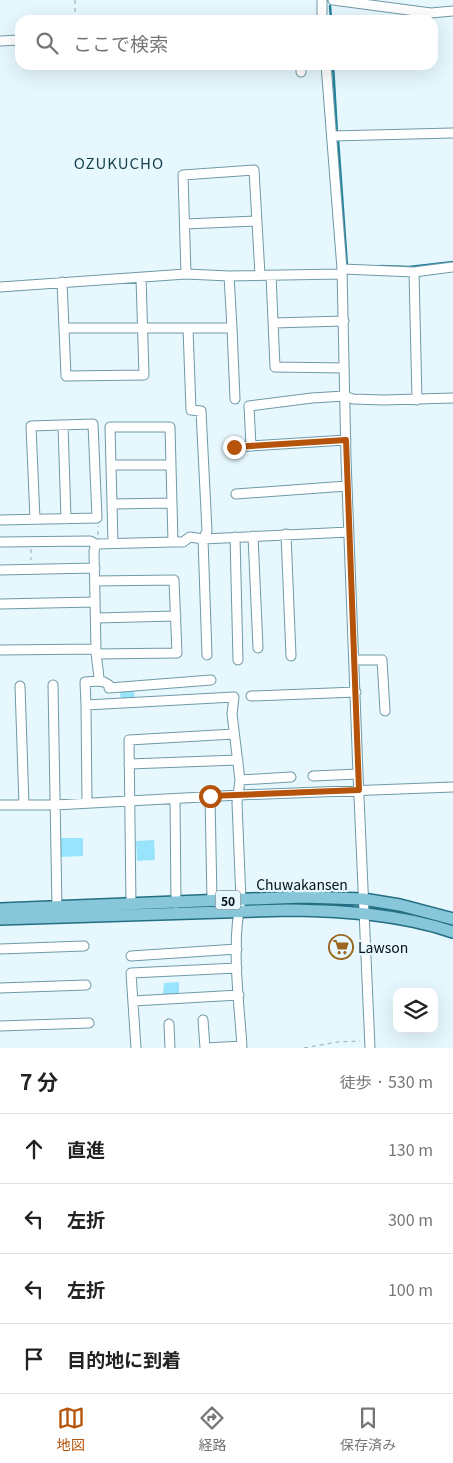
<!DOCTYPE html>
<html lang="ja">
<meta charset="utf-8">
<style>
body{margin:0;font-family:Georgia,"Noto Sans JP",serif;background:#f6f6f6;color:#222}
.controls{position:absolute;right:15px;bottom:15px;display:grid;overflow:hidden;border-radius:10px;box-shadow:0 5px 20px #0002}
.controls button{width:45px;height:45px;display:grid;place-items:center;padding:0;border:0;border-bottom:1px solid #e0e0e0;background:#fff;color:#222;font:25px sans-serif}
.stop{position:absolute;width:15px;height:15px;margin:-11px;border:4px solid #b45309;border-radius:50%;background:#fff}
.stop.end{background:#b45309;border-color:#fff;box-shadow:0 1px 5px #0008}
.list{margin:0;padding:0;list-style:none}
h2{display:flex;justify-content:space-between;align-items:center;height:65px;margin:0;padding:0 20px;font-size:21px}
h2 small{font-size:16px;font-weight:400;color:#767676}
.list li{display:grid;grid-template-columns:32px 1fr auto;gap:15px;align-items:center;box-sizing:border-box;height:70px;padding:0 20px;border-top:1px solid #e0e0e0}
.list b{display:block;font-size:19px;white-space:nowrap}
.list em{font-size:16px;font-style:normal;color:#767676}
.icon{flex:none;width:28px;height:28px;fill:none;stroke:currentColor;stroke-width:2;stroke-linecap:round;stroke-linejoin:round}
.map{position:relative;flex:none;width:453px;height:1048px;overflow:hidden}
.search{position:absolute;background:#fff;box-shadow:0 5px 20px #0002;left:15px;right:15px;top:15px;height:55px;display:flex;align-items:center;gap:12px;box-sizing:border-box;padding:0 18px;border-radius:15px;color:#767676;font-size:19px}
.sheet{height:345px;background:#fff}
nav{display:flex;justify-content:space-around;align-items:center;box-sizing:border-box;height:70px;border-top:1px solid #e0e0e0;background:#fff;font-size:14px;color:#767676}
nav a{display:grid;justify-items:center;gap:2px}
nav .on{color:#b45309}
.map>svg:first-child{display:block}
.green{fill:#98e4fc}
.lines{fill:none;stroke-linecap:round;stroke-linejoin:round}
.stream{stroke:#22829b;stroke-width:2.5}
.minor-casing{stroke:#6f99a7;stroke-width:11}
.major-casing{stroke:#246f84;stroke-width:14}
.path{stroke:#97a8ad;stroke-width:1;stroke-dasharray:4 4;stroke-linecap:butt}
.minor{stroke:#fff;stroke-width:9}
.major{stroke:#87c7d9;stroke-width:11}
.route{stroke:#b45309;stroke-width:6}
.labels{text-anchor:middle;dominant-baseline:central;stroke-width:4.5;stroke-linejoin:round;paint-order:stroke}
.shield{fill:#e6f8fe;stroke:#46565c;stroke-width:1}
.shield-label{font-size:12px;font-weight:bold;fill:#021116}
.street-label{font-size:14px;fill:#021116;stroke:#e6f8fe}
.poi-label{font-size:14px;fill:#021116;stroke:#e6f8fe;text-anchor:start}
.neighbourhood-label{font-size:15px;letter-spacing:1px;fill:#153f4b;stroke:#e6f8fe}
</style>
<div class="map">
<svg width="453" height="1048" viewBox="0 0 453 1048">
<rect width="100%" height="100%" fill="#e6f8fe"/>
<path class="green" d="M134,690L135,701L121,702L120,691Z
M60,838H83V856L60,857Z
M154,840L155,860L137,861L136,841Z
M179,982V995H163L164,983Z"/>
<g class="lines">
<path class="stream" d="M330,6L331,20
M333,65L337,133
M338,139L347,266H349
M380,266L409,267L453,262"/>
<defs>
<path id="minor" d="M322,0V20
M333,0L431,13L453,11
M0,41L20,40
M301,65V72
M326,65L342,269L346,459L358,774L370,1048
M332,136L453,133
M185,224L257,221
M342,269L414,272L453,267
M414,272L417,400
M186,274L183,175L254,170L260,275
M271,275L275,367L344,368
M62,282L66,376L144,375L141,278
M0,287L186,274L229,276L342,274
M273,323L344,321
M64,328H188
M232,328L235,399
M63,425L66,519
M346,440L251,446L249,406L312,398L344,396L353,399L384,400L453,398
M234,447L251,446
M111,465H171
M236,494L347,486
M112,504L172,503
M0,520L97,518L93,424L31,426L35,519
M286,534L291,656
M253,536L258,648
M235,537L238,660
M0,542L90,541L96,544L173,542H183L190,537L203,539L349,532
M113,543L110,427H170L173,542
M0,570L95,568
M95,581L174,580L177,653L96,654
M0,604L95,602
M96,618L176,616
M0,650L96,649L94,551L96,544
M207,655L203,539L207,531L201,411L191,410L188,328H232L229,276
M354,660H382L385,711
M99,681L104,682L109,685V688L211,680
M53,685L57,908
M20,686L24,805
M251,696L356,692
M86,705L85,682L99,681C99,670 96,660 96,649
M129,764L238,760
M313,776L358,774
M240,780L291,777
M210,796L212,901
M175,799L176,903
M87,803L86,705L234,697L232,714L240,780L237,803L241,900C231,943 239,1002 242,1046L206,1048
M0,805H55L239,795L453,787
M131,905L129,740L234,734
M0,949L84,946
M131,956L237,949
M0,988L86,985
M133,1001L239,995
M203,1020L205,1048
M169,1024L170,1048
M0,1026L89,1023
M136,1048L131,973L237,968"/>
<path id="major" d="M0,909L303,897L363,899L400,905L453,919
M0,919L289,910C345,911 399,914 453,932"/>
</defs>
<use href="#minor" class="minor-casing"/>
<use href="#major" class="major-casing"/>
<path class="path" d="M75,20V0
M98,535V526
M31,549V560
M304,1048L337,1042L360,1041"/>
<use href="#minor" class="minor"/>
<use href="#major" class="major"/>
</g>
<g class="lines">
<path class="route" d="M210,796L359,790L346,440L234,447"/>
</g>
<defs>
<symbol id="supermarket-ring" viewBox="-11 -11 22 22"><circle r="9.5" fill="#e6f8fe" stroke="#9b661e" stroke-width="1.5"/><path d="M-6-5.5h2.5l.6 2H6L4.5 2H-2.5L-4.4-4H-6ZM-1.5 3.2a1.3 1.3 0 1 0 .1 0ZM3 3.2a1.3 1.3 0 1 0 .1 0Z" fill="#9b661e"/></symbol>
</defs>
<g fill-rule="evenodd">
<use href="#supermarket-ring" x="327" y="933" width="28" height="28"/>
</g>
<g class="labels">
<rect class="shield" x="215.5" y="890.5" width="25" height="19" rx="4"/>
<g class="shield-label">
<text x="228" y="900">50</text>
</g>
<g class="street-label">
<text x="302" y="884">Chuwakansen</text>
</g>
<g class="poi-label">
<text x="358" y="947">Lawson</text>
</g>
<g class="neighbourhood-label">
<text x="119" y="162">OZUKUCHO</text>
</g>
</g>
</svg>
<div class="controls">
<button><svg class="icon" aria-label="layers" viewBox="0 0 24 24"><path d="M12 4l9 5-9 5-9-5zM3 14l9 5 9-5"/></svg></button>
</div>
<div class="stop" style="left:210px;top:796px"></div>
<div class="stop end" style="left:234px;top:447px"></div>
<div class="search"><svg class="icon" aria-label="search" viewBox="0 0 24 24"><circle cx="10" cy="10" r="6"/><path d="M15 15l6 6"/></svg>ここで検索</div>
</div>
<section class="sheet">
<h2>7 分<small>徒歩 · 530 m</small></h2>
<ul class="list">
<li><svg class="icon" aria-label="ahead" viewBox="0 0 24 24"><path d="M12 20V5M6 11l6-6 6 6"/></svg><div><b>直進</b></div><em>130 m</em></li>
<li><svg class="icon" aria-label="left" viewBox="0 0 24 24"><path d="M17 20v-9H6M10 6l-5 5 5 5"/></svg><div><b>左折</b></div><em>300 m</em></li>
<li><svg class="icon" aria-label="left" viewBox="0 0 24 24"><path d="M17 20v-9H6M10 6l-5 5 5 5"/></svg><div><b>左折</b></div><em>100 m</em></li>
<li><svg class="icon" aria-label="arrive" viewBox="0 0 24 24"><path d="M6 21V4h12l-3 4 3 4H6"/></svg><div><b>目的地に到着</b></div></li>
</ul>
</section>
<nav>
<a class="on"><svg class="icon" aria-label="map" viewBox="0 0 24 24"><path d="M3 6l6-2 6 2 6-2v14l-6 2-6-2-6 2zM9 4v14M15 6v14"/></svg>地図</a>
<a><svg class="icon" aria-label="directions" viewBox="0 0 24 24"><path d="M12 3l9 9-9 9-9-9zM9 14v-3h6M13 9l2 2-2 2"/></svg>経路</a>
<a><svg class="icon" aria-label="saved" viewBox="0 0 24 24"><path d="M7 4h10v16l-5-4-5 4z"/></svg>保存済み</a>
</nav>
